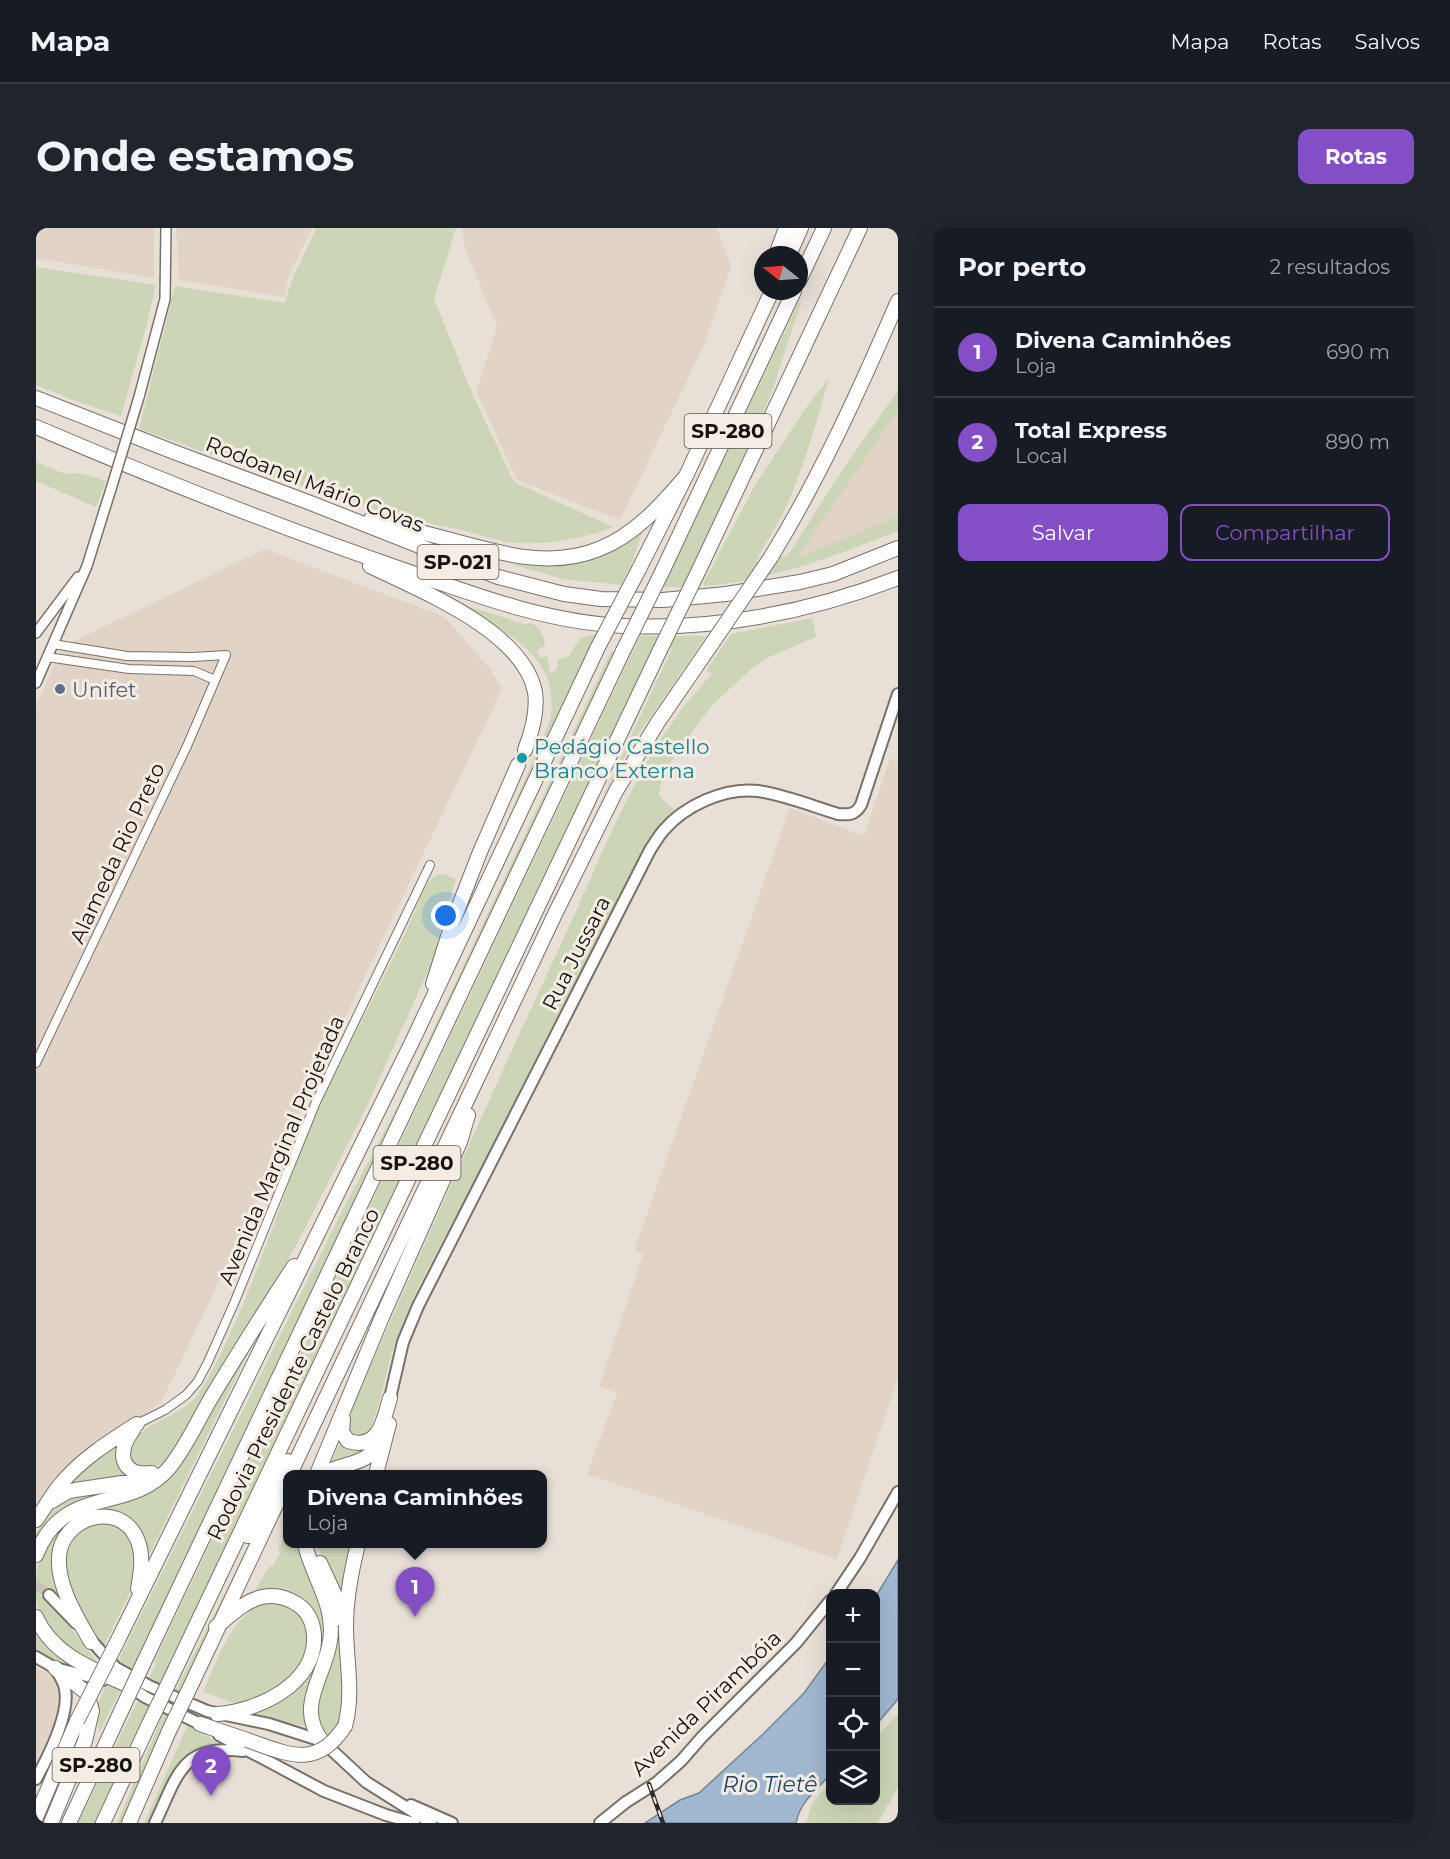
<!DOCTYPE html>
<html lang="pt">
<meta charset="utf-8">
<style>
body{margin:0;font-family:Montserrat,sans-serif;background:#20242c;color:#f1f3f6}
.controls{position:absolute;right:18px;bottom:18px;display:grid;overflow:hidden;border-radius:12px;box-shadow:0 6px 24px #0002}
.controls button{width:54px;height:54px;display:grid;place-items:center;padding:0;border:0;border-bottom:2px solid #363941;background:#171b24;color:#f1f3f6;font:30px sans-serif}
.compass{position:absolute;left:718px;top:18px;width:54px;height:54px;border-radius:50%;background:#171b24;box-shadow:0 6px 24px #0002;rotate:287deg}
.you{position:absolute;left:410px;top:688px;width:21px;height:21px;margin:-15px;border:4px solid #fff;border-radius:50%;background:#1a73e8;box-shadow:0 0 0 9px #1a73e833}
.badge{display:grid;place-items:center;width:39px;height:39px;border-radius:50%;background:#844fc6;color:#fff;font-size:20px;font-weight:700}
.pin{position:absolute;translate:-50% -50px;filter:drop-shadow(0 2px 3px #0008)}
.pin::after{content:'';position:absolute;top:32px;width:21px;height:18px;background:inherit;clip-path:polygon(0 0,100% 0,50% 100%)}
.popup{position:absolute;left:247px;top:1242px;width:264px;height:78px;box-sizing:border-box;display:grid;place-content:center;border-radius:12px;background:#171b24;filter:drop-shadow(0 2px 4px #0005);font-size:20px;white-space:nowrap;color:#9ea1a6}
.popup b{font-size:22px;color:#f1f3f6}
.popup::after{content:'';position:absolute;left:50%;top:100%;margin-left:-12px;border:12px solid transparent;border-top-color:#171b24}
.list{margin:0;padding:0;list-style:none}
h2{display:flex;justify-content:space-between;align-items:center;height:78px;margin:0;padding:0 24px;font-size:26px}
h2 small{font-size:20px;font-weight:400;color:#9ea1a6}
.list li{display:grid;grid-template-columns:39px 1fr auto;gap:18px;align-items:center;box-sizing:border-box;height:90px;padding:0 24px;border-top:2px solid #363941}
.list b{display:block;font-size:22px;white-space:nowrap}
.list p{margin:0;font-size:20px;white-space:nowrap;color:#9ea1a6}
.list em{font-size:20px;font-style:normal;color:#9ea1a6}
.actions{display:flex;gap:12px;padding:18px 24px}
.actions a{flex:1;padding:14px 0;border:2px solid #844fc6;border-radius:12px;text-align:center;font-size:21px;color:#844fc6}
.actions .main{background:#844fc6;color:#fff}
.icon{flex:none;width:33px;height:33px;fill:none;stroke:currentColor;stroke-width:2;stroke-linecap:round;stroke-linejoin:round}
.map{position:relative;flex:none;width:862px;height:1595px;overflow:hidden;border-radius:12px}
header{display:flex;align-items:center;gap:36px;box-sizing:border-box;height:84px;padding:0 30px;background:#171b24;border-bottom:2px solid #363941}
header strong{font-size:28px}
nav{display:flex;gap:33px;margin-inline-start:auto;font-size:21px}
.intro{display:flex;align-items:center;justify-content:space-between;box-sizing:border-box;height:144px;padding:0 36px}
h1{margin:0;font-size:42px}
.button{padding:15px 27px;border-radius:12px;background:#844fc6;color:#fff;font-size:21px;font-weight:700}
main{display:flex;gap:36px;padding:0 36px}
aside{flex:1;background:#171b24;border-radius:12px;box-shadow:0 6px 24px #0002}
.map>svg:first-child{display:block}
.built{fill:#e1d3c5}
.green{fill:#ccd6b6}
.water{fill:#9fb8d0;stroke:#768696;stroke-width:1.5}
.lines{fill:none;stroke-linecap:round;stroke-linejoin:round}
.secondary-tunnel{stroke:#c8c1b9;stroke-width:10;stroke-dasharray:10 5;stroke-linecap:butt}
.minor-casing{stroke:#797169;stroke-width:10}
.tertiary-casing{stroke:#797169;stroke-width:12}
.secondary-casing{stroke:#797169;stroke-width:14}
.motorway-casing{stroke:#797169;stroke-width:16}
.minor{stroke:#fff;stroke-width:8}
.tertiary{stroke:#fff;stroke-width:9}
.secondary{stroke:#fff;stroke-width:10}
.motorway{stroke:#fff;stroke-width:14}
.rail-casing{stroke:#2e2a26;stroke-width:4.5}
.rail{stroke:#f5ede4;stroke-width:2;stroke-dasharray:7;stroke-linecap:butt}
.tertiary-bridge-casing{stroke:#797169;stroke-width:12;stroke-linecap:butt}
.motorway-bridge-casing{stroke:#797169;stroke-width:16;stroke-linecap:butt}
.tertiary-bridge{stroke:#fff;stroke-width:9}
.motorway-bridge{stroke:#fff;stroke-width:14}
.service-dot{fill:#5c6f8a;stroke:#f5ede4;stroke-width:2}
.culture-dot{fill:#0f9aa8;stroke:#f5ede4;stroke-width:2}
.labels{text-anchor:middle;dominant-baseline:central;stroke-width:6;stroke-linejoin:round;paint-order:stroke}
.shield{fill:#f5ede4;stroke:#58544f;stroke-width:1.5}
.shield-label{font-size:20px;font-weight:bold;fill:#15120f}
.street-label{font-size:21px;fill:#15120f;stroke:#f5ede4}
.service-label{font-size:21px;fill:#4e5e75;stroke:#f5ede4;text-anchor:start}
.culture-label{font-size:21px;fill:#0d838f;stroke:#f5ede4;text-anchor:start}
.water-label{font-size:22px;font-style:italic;fill:#1e4668;stroke:#f5ede4}
</style>
<header>
<strong>Mapa</strong>
<nav><a>Mapa</a><a>Rotas</a><a>Salvos</a></nav>
</header>
<div class="intro"><h1>Onde estamos</h1><a class="button">Rotas</a></div>
<main>
<div class="map">
<svg width="862" height="1595" viewBox="0 0 862 1595">
<rect width="100%" height="100%" fill="#e8e0d7"/>
<path class="built" d="M0,0H118V50L0,30Z
M140,0H276L252,50L249,69L143,52Z
M426,0H681L695,38L668,117L584,292L481,252L440,163L461,99L429,20Z
M862,183V289L759,332Z
M229,321L409,389L454,441L466,461L125,1175L62,1216L30,1241L0,1281V478L26,419Z
M854,531L862,534V1149L801,1331L551,1246L581,1165L563,1158L607,1026L598,1023L754,580L828,608Z
M0,1440L16,1447L26,1458V1477L0,1535Z"/>
<path class="green" d="M280,0H420L398,71L436,165L478,254L577,299C552,310 511,317 483,315C464,315 444,306 425,302C315,281 209,238 103,201L139,58L249,75L255,54Z
M0,39L120,57L109,103L85,188L34,171L0,157Z
M763,74L765,75L735,166L691,268L648,359H627Z
M793,150C781,193 769,236 751,277C742,297 729,315 720,334L752,327L805,244L862,162V183L760,331L862,288V303C799,328 735,353 666,358L719,257L769,181Z
M0,234L29,246L43,245L70,253L60,279L0,253Z
M607,302L596,335L585,357L527,351L474,336C523,342 568,333 607,302Z
M422,375L491,397L493,395C504,397 508,407 509,417L501,423L504,430L511,428L514,445L521,442L520,439L523,438L521,432L532,429C543,413 540,409 562,406L446,651L514,493C526,426 469,406 422,375Z
M776,390L780,409L731,430L714,442L675,478L627,545L623,567L633,578L643,585L625,600L379,1065L355,1127L344,1172L334,1202L331,1206L322,1212L313,1206V1193L316,1180C385,1024 454,868 526,714C568,623 605,519 676,446L670,443L695,406Z
M604,408H670L596,516L562,578L636,421L620,417L141,1423L123,1456L112,1452L120,1436L118,1434Z
M575,423L578,424L96,1445L80,1437L306,983L358,885Z
M408,646L420,651L404,704L401,723L331,878L262,1014L141,1224C125,1240 117,1240 96,1239L90,1219C108,1192 148,1190 165,1162C217,1074 242,972 284,878C317,805 358,736 388,662C394,652 396,647 408,646Z
M219,1111L111,1331L79,1288L25,1308L31,1378L8,1358L2,1366L20,1381L60,1432L57,1438L37,1427L5,1391L0,1372V1349L2,1336L8,1322L29,1295L48,1284L96,1272L130,1253L153,1223Z
M305,1212C320,1227 323,1216 336,1222L294,1237Z
M78,1215H82L99,1249L30,1261L35,1253Z
M93,1261L52,1274L0,1319V1305L14,1283L21,1275L34,1267Z
M236,1273L144,1468L138,1465Z
M55,1293L80,1296L89,1302L101,1323L98,1356L66,1422L41,1380L26,1333L34,1306Z
M251,1303L252,1316H262C267,1345 287,1369 289,1399C290,1425 274,1445 270,1470C268,1480 269,1488 270,1498L210,1488L269,1446L276,1387L217,1365L234,1338L237,1339L244,1324L242,1322Z
M280,1316H318L307,1366L305,1367Z
M280,1338L303,1390L309,1483L296,1510L286,1501L281,1490L282,1468L295,1434Z
M232,1374C273,1377 284,1414 259,1443C256,1448 252,1454 247,1457C235,1466 219,1471 206,1478L167,1464C183,1430 194,1387 232,1374Z
M0,1400L49,1442L15,1435L0,1424Z
M72,1454L85,1461L63,1505L61,1477Z
M103,1470L115,1475L60,1595H42Z
M129,1482L136,1485L85,1595H81Z
M862,1486V1560L841,1595H767L771,1592L776,1575L794,1555V1572H840V1509Z
M153,1494L181,1515C171,1518 160,1521 151,1528C136,1541 126,1576 117,1595H108Z"/>
<path class="water" d="M862,1332V1471L840,1497V1368Z
M794,1429V1547C780,1562 764,1574 760,1595H609L644,1572L663,1565L726,1507L768,1465Z"/>
<g class="lines">
<path class="secondary-tunnel" d="M0,1357L13,1367"/>
<defs>
<path id="minor" d="M11,429L93,441L158,443L179,452
M0,835L151,518L190,427L157,429L91,428L17,416
M101,1196L129,1182L150,1167L162,1153L172,1134L199,1073L280,874L394,637"/>
<path id="tertiary" d="M103,169L129,71L130,0
M0,405L42,349
M0,455L51,338L75,261"/>
<path id="secondary" d="M354,1170L367,1114L382,1078L614,622C618,616 622,609 627,603C648,578 688,559 722,563C749,567 776,578 802,586C813,587 819,587 825,577L862,466
M800,1366L824,1330L862,1264
M13,1367L40,1395
M52,1409L80,1440L113,1458L171,1483L233,1496L286,1513L330,1554L395,1595
M0,1429L19,1440L67,1452
M91,1457L109,1469L170,1499
M183,1507L288,1563L350,1587L378,1595
M0,1551C12,1529 34,1485 29,1461C28,1454 24,1449 21,1443
M375,1577L416,1595
M119,1595C142,1547 145,1516 207,1523
M564,1595L590,1574L620,1555L645,1533L666,1509L760,1415L794,1373"/>
<path id="motorway" d="M740,27L750,0
M753,27L765,0
M763,53L788,0
M0,170L138,224L272,274L462,349L528,366L565,371L627,372L690,366L764,354L797,346L862,320
M0,199C121,251 243,299 368,342C439,367 510,394 587,398C681,402 774,384 862,350
M335,291C361,298 388,305 415,312C463,325 514,341 563,321C599,307 626,276 650,248
M735,329C785,247 824,161 862,73
M334,338C385,363 487,403 499,464C502,484 496,504 489,522
M603,341L650,248L736,63
M663,342L824,0
M626,344L758,63
M397,756L416,696L444,624L482,537
M307,1191L306,1204L312,1213C343,1223 348,1191 354,1170
M97,1202C80,1223 84,1249 116,1245
M254,1246L520,684L580,563L622,494L677,414
M281,1246L346,1089L424,914L432,887
M286,1246C309,1234 330,1238 346,1214
M340,1246L353,1196
M16,1273L31,1264L39,1262L113,1251
M0,1292C8,1281 15,1268 24,1257C44,1232 74,1213 101,1196
M212,1308L252,1233
M269,1316C276,1349 300,1377 294,1413C289,1449 259,1478 286,1513
M0,1327C28,1255 93,1287 133,1240C149,1221 162,1192 175,1170C202,1125 230,1081 258,1038
M284,1335L298,1365L307,1392
M0,1389C16,1426 54,1440 89,1456
M180,1399C194,1388 208,1373 226,1369C239,1366 250,1369 261,1376C272,1383 277,1394 278,1407C281,1456 222,1483 181,1486
M82,1412L377,812L562,419
M55,1414C41,1390 21,1358 23,1329C25,1289 84,1271 101,1311C108,1327 105,1344 102,1361
M108,1434L587,423
M136,1448L624,422
M157,1453L247,1262
M164,1496L211,1512
M309,1498C318,1466 310,1432 310,1399C310,1370 315,1344 322,1316
M0,1589L41,1493
M15,1595L49,1513L56,1483L51,1465L19,1440
M33,1595L87,1479
M67,1595L113,1496
M93,1595L133,1503"/>
</defs>
<use href="#minor" class="minor-casing"/>
<use href="#tertiary" class="tertiary-casing"/>
<use href="#secondary" class="secondary-casing"/>
<use href="#motorway" class="motorway-casing"/>
<use href="#minor" class="minor"/>
<use href="#tertiary" class="tertiary"/>
<use href="#secondary" class="secondary"/>
<use href="#motorway" class="motorway"/>
<defs>
<path id="rail" d="M613,1556L627,1595"/>
</defs>
<use href="#rail" class="rail-casing"/>
<use href="#rail" class="rail"/>
<defs>
<path id="tertiary-bridge" d="M75,261L103,169"/>
<path id="motorway-bridge" d="M677,414L735,329
M562,419L603,341
M624,422L663,342
M587,423L626,344
M87,1479L108,1434
M41,1493L82,1412
M113,1496L136,1448
M133,1503L157,1453
M211,1512C251,1526 281,1542 309,1498"/>
</defs>
<use href="#tertiary-bridge" class="tertiary-bridge-casing"/>
<use href="#motorway-bridge" class="motorway-bridge-casing"/>
<use href="#tertiary-bridge" class="tertiary-bridge"/>
<use href="#motorway-bridge" class="motorway-bridge"/>
</g>
<circle class="service-dot" cx="24" cy="461" r="6"/>
<circle class="culture-dot" cx="486" cy="530" r="6"/>
<g class="labels">
<g class="shield">
<rect x="648.5" y="186" width="87" height="34" rx="4.5"/>
<rect x="381.5" y="317" width="81" height="34" rx="4.5"/>
<rect x="337.5" y="918" width="87" height="34" rx="4.5"/>
<rect x="16.5" y="1520" width="87" height="34" rx="4.5"/>
</g>
<g class="shield-label">
<text x="692" y="203">SP-280</text>
<text x="422" y="334">SP-021</text>
<text x="381" y="935">SP-280</text>
<text x="60" y="1537">SP-280</text>
</g>
<g class="street-label">
<text transform="translate(279 256) rotate(21)">Rodoanel Mário Covas</text>
<text transform="translate(81 625) rotate(-65)">Alameda Rio Preto</text>
<text transform="translate(540 725) rotate(-63)">Rua Jussara</text>
<text transform="translate(245 922) rotate(-67)">Avenida Marginal Projetada</text>
<text transform="translate(257 1146) rotate(-64)">Rodovia Presidente Castelo Branco</text>
<text transform="translate(670 1475) rotate(-44)">Avenida Pirambóia</text>
</g>
<g class="service-label">
<text x="36" y="461">Unifet</text>
</g>
<g class="culture-label">
<text x="498" y="518">Pedágio Castello<tspan x="498" dy="24">Branco Externa</tspan></text>
</g>
<g class="water-label">
<text x="734" y="1556">Rio Tietê</text>
</g>
</g>
</svg>
<div class="controls">
<button>+</button>
<button>−</button>
<button><svg class="icon" aria-label="locate" viewBox="0 0 24 24"><circle cx="12" cy="12" r="6"/><path d="M12 2v4M12 18v4M2 12h4M18 12h4"/></svg></button>
<button><svg class="icon" aria-label="layers" viewBox="0 0 24 24"><path d="M12 4l9 5-9 5-9-5zM3 14l9 5 9-5"/></svg></button>
</div>
<svg class="compass" viewBox="-18 -18 36 36"><path d="M0-13l5 13h-10z" fill="#e53935"/><path d="M0 13l5-13h-10z" fill="#9ea1a6"/></svg>
<div class="you"></div>
<div class="pin badge" style="left:379px;top:1389px">1</div>
<div class="popup"><b>Divena Caminhões</b>Loja</div>
<div class="pin badge" style="left:175px;top:1568px">2</div>
</div>
<aside>
<h2>Por perto<small>2 resultados</small></h2>
<ul class="list">
<li><span class="badge">1</span><div><b>Divena Caminhões</b><p>Loja</p></div><em>690 m</em></li>
<li><span class="badge">2</span><div><b>Total Express</b><p>Local</p></div><em>890 m</em></li>
</ul>
<div class="actions"><a class="main">Salvar</a><a>Compartilhar</a></div>
</aside>
</main>
